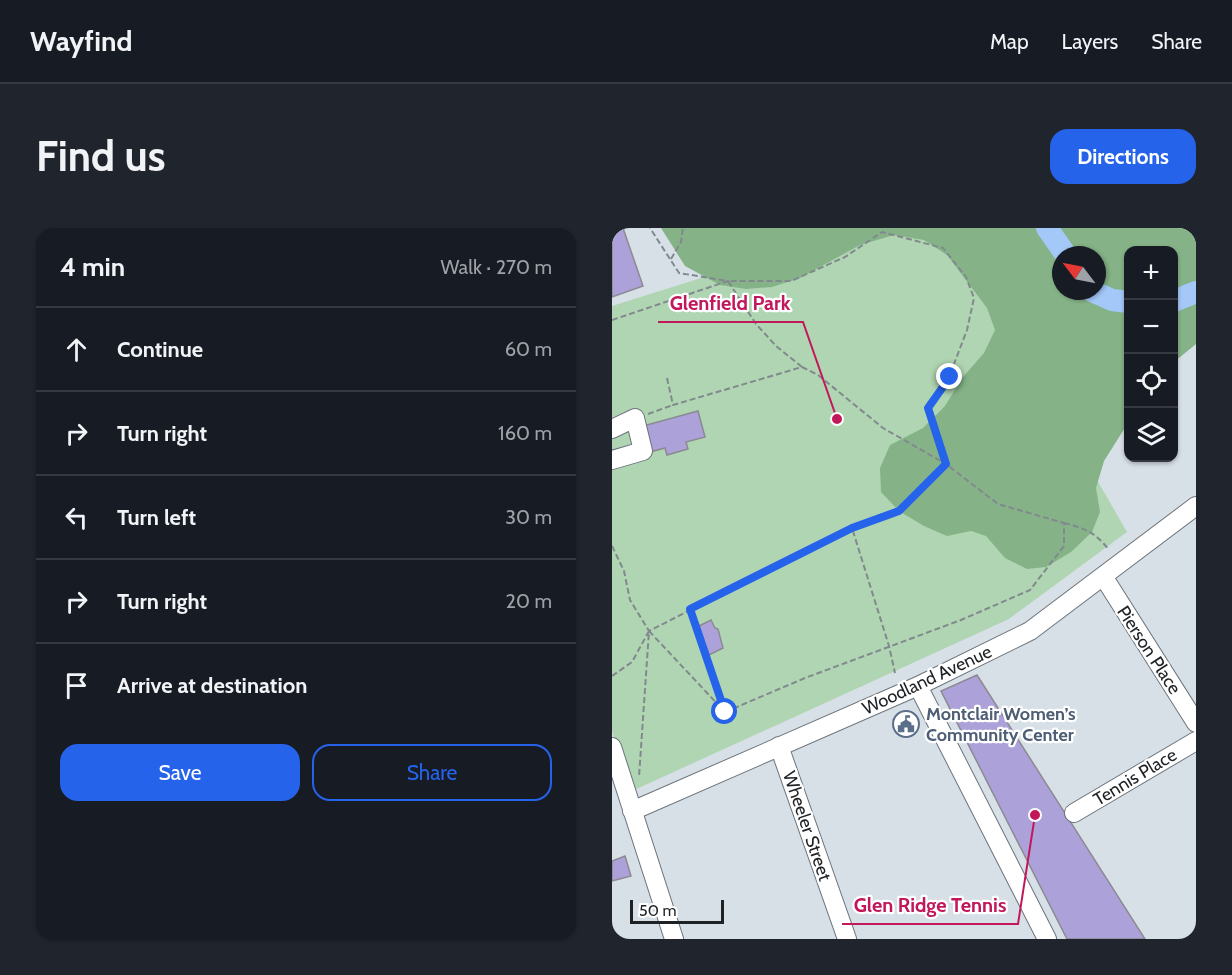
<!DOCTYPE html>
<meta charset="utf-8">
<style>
body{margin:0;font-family:Cabin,sans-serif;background:#20242c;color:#f1f3f6}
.controls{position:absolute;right:18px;top:18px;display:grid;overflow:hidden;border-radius:12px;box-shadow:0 2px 4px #0004}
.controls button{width:54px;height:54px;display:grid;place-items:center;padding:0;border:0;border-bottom:2px solid #363941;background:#171b24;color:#f1f3f6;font:30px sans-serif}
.compass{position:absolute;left:440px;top:18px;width:54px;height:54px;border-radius:50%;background:#171b24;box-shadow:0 2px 4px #0004;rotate:302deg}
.scale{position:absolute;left:18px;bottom:15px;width:94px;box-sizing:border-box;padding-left:6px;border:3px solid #1f2225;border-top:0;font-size:16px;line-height:21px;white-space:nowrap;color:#1f2225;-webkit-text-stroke:4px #fff;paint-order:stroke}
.stop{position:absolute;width:18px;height:18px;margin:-14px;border:4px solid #2563eb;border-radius:50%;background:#fff}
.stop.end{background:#2563eb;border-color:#fff;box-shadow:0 2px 6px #0008}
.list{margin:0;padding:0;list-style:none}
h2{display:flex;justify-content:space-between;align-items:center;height:78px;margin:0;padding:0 24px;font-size:26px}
h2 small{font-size:20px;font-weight:400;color:#9ea1a6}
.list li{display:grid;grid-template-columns:39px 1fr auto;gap:18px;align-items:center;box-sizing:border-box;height:84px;padding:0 24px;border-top:2px solid #363941}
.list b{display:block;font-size:22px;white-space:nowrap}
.list em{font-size:20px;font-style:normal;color:#9ea1a6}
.actions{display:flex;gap:12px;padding:18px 24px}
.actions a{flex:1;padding:14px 0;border:2px solid #2563eb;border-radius:18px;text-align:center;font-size:21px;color:#2563eb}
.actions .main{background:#2563eb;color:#fff}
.icon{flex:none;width:33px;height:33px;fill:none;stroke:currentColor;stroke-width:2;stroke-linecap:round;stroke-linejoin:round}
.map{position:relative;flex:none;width:584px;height:711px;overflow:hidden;border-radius:18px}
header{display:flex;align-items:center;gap:36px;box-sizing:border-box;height:84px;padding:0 30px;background:#171b24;border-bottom:2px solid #363941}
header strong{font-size:28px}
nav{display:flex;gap:33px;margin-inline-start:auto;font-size:21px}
.intro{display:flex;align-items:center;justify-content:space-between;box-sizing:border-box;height:144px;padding:0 36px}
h1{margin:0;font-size:42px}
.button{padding:15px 27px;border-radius:18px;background:#2563eb;color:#fff;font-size:21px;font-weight:700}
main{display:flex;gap:36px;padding:0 36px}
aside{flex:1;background:#171b24;border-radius:18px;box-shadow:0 2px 4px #0004}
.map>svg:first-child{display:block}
.green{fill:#b0d5b2}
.forest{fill:#85b387;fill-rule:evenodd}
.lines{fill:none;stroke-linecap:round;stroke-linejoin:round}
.river{stroke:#a4c8f8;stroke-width:22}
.building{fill:#aca1d8;stroke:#8b8a93;stroke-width:1.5}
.minor-casing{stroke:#6c747b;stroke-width:20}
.path{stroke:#82898e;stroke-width:2;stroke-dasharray:6 3;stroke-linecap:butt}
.minor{stroke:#fff;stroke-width:18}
.route{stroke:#2563eb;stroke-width:8}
.labels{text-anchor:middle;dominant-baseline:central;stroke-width:4.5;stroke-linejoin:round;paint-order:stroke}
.street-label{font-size:18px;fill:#1f2225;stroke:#fff}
.service-label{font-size:18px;font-weight:bold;fill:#4e5e75;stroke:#fff;text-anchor:start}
.leader{fill:none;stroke:#c2185b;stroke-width:2}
.callout-dot{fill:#c2185b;stroke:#fff;stroke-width:2}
.callout-label{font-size:20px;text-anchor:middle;font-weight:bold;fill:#c2185b;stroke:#fff;stroke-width:4.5;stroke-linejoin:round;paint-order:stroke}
</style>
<header>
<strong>Wayfind</strong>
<nav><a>Map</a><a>Layers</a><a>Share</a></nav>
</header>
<div class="intro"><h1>Find us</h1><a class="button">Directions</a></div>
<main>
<aside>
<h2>4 min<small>Walk · 270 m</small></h2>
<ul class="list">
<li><svg class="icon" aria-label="ahead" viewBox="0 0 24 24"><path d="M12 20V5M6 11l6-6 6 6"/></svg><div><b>Continue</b></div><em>60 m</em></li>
<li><svg class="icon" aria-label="right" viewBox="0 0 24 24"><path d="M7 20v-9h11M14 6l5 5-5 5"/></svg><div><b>Turn right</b></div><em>160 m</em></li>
<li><svg class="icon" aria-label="left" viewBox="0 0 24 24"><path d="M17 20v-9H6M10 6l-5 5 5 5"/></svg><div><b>Turn left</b></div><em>30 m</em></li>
<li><svg class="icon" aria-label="right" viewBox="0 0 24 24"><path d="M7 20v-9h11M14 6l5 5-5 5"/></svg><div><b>Turn right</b></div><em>20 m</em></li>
<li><svg class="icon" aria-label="arrive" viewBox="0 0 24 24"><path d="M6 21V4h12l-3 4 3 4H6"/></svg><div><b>Arrive at destination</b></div></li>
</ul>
<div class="actions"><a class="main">Save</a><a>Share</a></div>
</aside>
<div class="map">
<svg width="584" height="711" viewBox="0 0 584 711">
<rect width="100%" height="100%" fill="#d7e0e7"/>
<path class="green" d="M248,0H340L515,304L397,391L20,563L0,503V78Z"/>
<path class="forest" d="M49,0H584V116L562,134V22H516V195L492,233L484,260L488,284L480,304L459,324L434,339L415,341L393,330L374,308L359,303L335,308L312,298L287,283L269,264L268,240L278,217L311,200L333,178L350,150L372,125L383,102L375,80L335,27L312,12L282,7L248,17L188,50L160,59L134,61L108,57L73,38ZM449,27H485V63H449Z"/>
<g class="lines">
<path class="river" d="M435,0L454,27
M480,63L500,72L516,74
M562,73L584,64"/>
</g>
<path class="building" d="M0,0H11L31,58L0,69Z
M86,183L93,209L74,214L76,221L55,227L53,220L38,224L31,198Z
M99,392L103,400L106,401L111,420L97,427L87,398Z
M365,447L533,711H455L329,463Z
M13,628L19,648L0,653V633Z"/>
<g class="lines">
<defs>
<path id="minor" d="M0,201L23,190L31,223L0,232
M491,348L584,495
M306,458L435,711
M167,518L235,711
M0,519L62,711
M20,583L306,458L418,403L584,278
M462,585L584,513"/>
</defs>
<use href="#minor" class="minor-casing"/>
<path class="path" d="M59,31L69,14L71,0
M0,92L116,53L67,45L38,0
M190,139L164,118L144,96L116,53H179L233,29L270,4L331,20L354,49L362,70L355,102L337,149L316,180L334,236
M55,150L61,177L190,139L206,147L271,200L334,236
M36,186L61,177
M452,295C473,300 484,305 497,322
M0,318L12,343L18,372L37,403L240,300L277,418L283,445
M37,403L113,484L78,382
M0,448L20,434L37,403L27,549
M113,484L193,450L349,392L418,362L452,318V295L386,276L334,236L287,283L240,300"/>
<use href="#minor" class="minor"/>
</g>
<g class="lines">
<path class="route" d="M113,484L78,381L240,300L287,283L334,236L316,180L338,149"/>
</g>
<defs>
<symbol id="civic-ring" viewBox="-11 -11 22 22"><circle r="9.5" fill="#fff" stroke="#5c6f8a" stroke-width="1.5"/><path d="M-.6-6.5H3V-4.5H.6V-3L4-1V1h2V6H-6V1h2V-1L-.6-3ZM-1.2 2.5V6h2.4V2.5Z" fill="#5c6f8a"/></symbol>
</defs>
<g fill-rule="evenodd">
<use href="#civic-ring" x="279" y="481" width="30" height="30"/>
</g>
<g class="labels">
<g class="street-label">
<text transform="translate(537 422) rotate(57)">Pierson Place</text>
<text transform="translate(315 452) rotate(-25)">Woodland Avenue</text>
<text transform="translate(523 549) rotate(-31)">Tennis Place</text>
<text transform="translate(195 598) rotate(71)">Wheeler Street</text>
</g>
<g class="service-label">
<text x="314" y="486">Montclair Women’s<tspan x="314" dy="21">Community Center</tspan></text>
</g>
</g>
<path class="leader" d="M225 191L191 94H46M423 587L406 696H230"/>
<g class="callout-dot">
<circle cx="225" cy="191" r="6"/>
<circle cx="423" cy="587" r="6"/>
</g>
<g class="callout-label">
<text x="118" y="82">Glenfield Park</text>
<text x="318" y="684">Glen Ridge Tennis</text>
</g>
</svg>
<div class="controls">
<button>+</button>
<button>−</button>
<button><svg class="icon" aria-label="locate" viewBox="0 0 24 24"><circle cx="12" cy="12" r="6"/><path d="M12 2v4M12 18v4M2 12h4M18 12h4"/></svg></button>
<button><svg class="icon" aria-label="layers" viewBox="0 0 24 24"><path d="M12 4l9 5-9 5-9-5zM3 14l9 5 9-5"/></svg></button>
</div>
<svg class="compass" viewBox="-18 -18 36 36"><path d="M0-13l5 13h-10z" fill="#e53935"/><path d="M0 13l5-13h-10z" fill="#9ea1a6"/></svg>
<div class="scale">50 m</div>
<div class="stop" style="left:113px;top:484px"></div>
<div class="stop end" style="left:338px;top:149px"></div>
</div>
</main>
